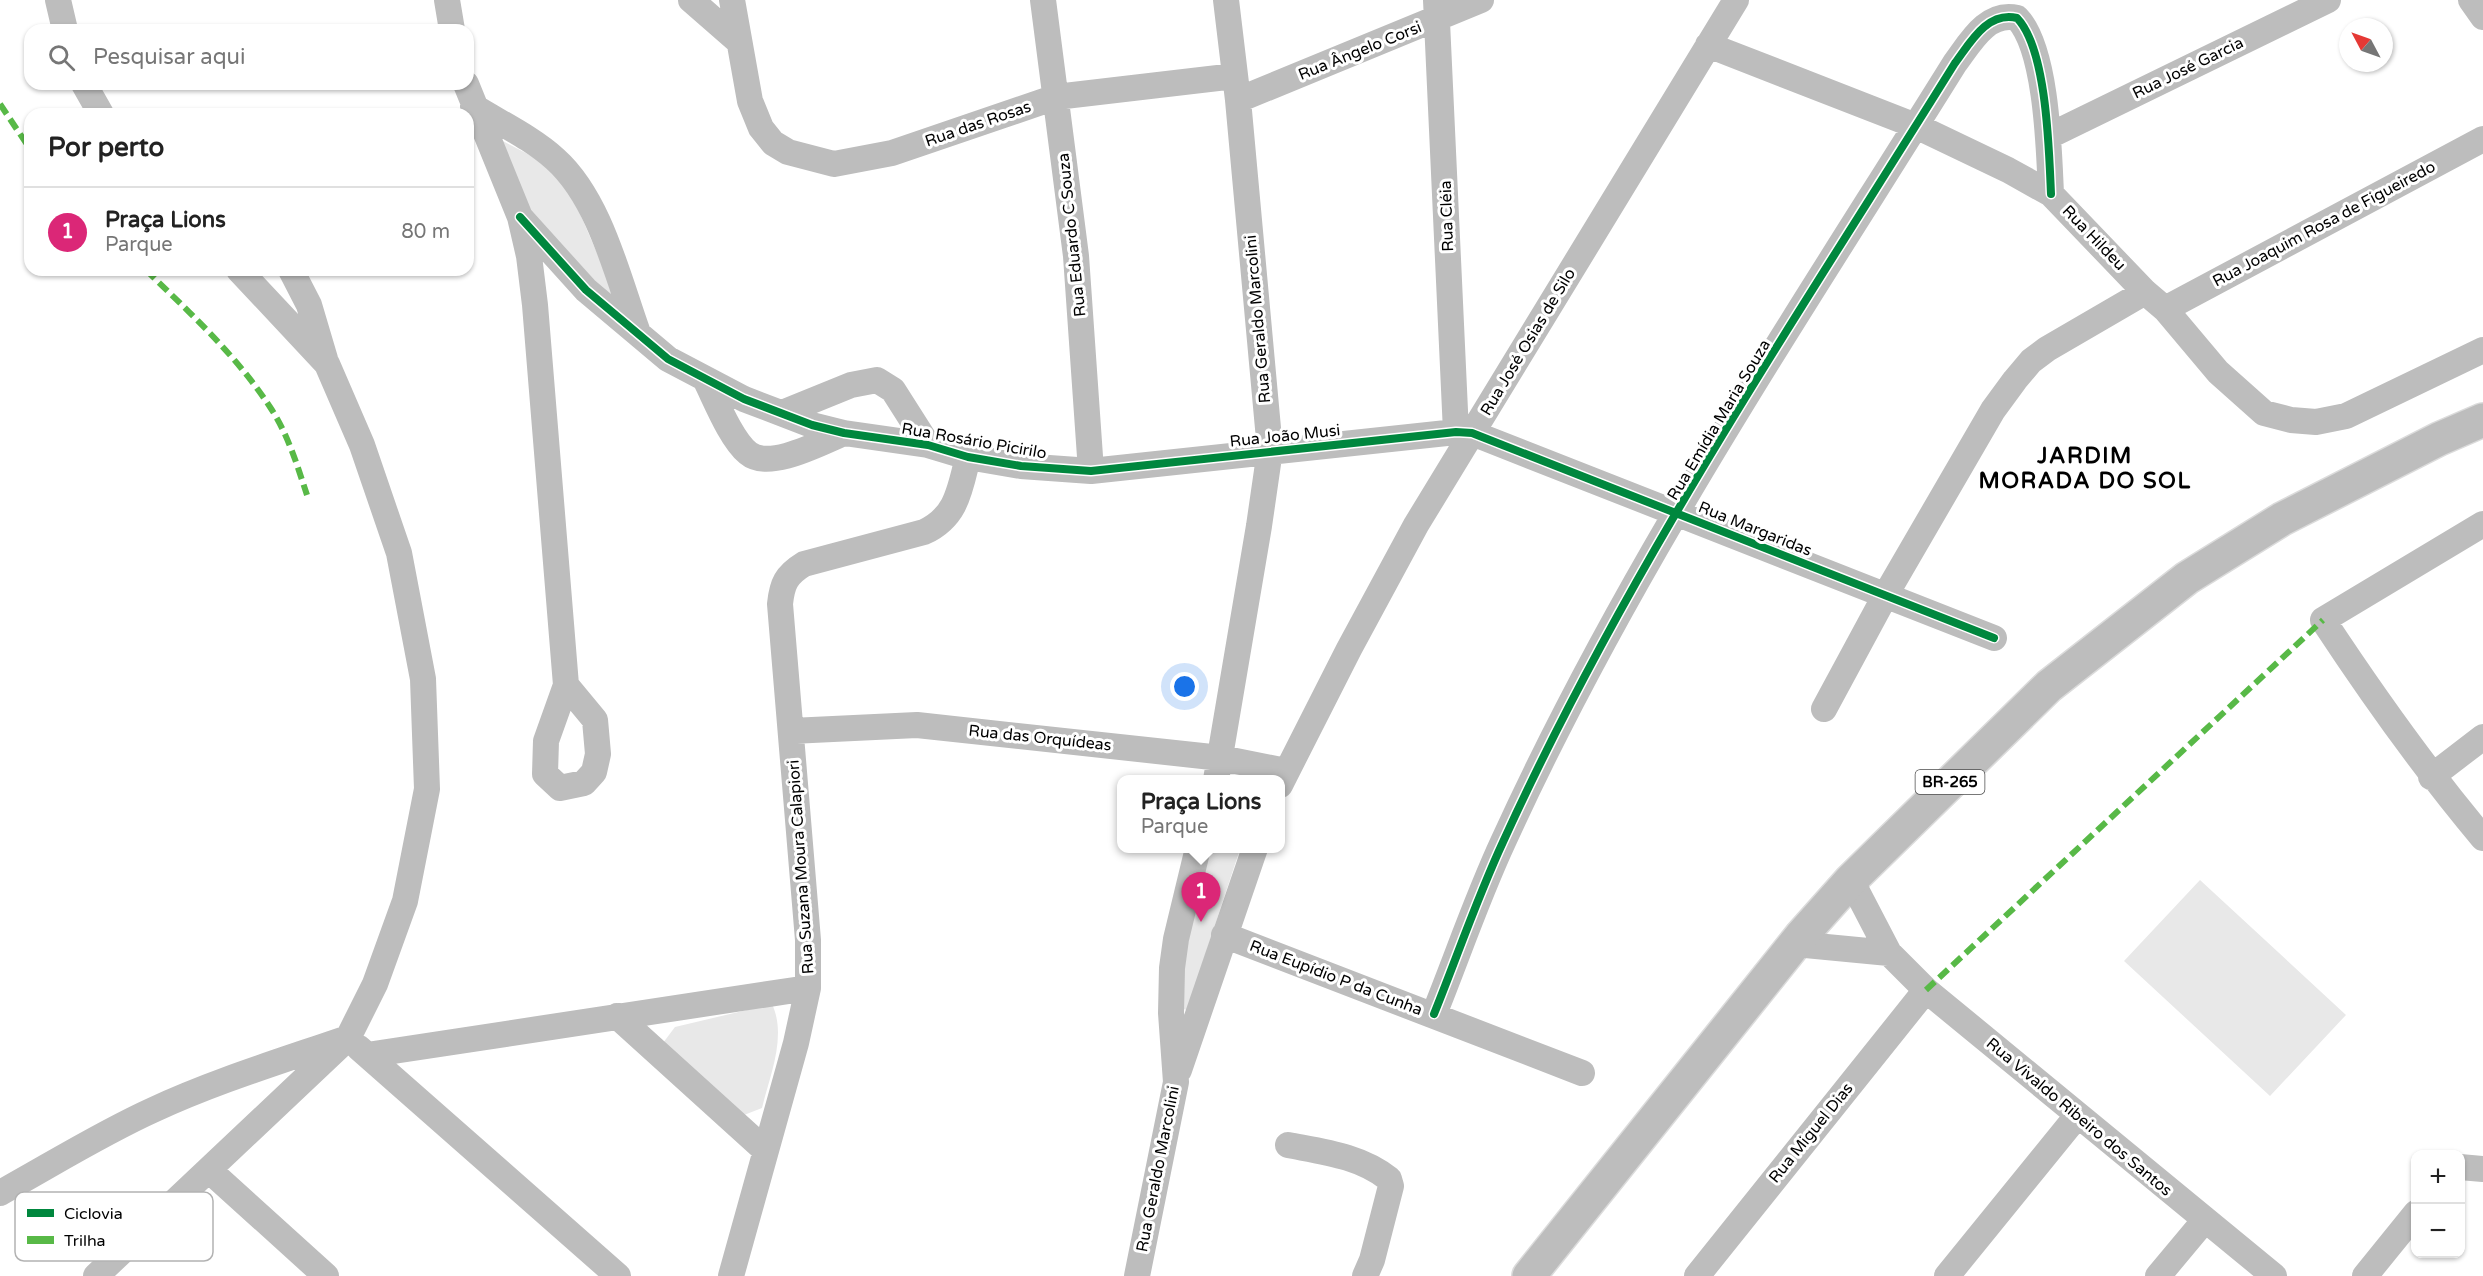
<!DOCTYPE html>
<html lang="pt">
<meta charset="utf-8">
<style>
body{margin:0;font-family:"Varela Round",sans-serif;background:#f2f2f2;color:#222}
.controls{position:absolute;right:18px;bottom:18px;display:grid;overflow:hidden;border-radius:12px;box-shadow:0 2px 4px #0004}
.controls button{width:54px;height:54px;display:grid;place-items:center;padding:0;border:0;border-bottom:2px solid #e0e0e0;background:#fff;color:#222;font:30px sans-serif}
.compass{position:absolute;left:2339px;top:18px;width:54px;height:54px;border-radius:50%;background:#fff;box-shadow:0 2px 4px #0004;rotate:311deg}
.you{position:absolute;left:1185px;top:687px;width:21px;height:21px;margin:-15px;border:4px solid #fff;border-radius:50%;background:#1a73e8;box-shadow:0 0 0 9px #1a73e833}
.badge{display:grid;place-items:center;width:39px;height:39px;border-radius:50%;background:#db2777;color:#fff;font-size:20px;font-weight:700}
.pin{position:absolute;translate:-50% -50px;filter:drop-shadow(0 2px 3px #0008)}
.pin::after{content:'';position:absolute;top:32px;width:21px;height:18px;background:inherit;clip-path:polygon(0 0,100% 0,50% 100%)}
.popup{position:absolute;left:1117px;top:775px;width:168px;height:78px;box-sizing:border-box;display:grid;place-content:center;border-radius:12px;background:#fff;filter:drop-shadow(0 2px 4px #0005);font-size:20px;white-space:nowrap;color:#767676}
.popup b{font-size:22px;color:#222}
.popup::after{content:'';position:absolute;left:50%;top:100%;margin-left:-12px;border:12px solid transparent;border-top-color:#fff}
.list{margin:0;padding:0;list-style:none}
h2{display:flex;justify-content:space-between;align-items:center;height:78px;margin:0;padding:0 24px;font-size:26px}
h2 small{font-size:20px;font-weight:400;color:#767676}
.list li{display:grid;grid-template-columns:39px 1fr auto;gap:18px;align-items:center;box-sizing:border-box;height:90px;padding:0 24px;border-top:2px solid #e0e0e0}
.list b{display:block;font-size:22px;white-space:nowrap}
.list p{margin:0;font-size:20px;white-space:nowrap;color:#767676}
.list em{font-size:20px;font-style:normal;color:#767676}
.icon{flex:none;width:33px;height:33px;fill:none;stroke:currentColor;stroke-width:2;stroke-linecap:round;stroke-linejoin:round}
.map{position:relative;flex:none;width:2483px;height:1276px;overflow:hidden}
.search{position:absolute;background:#fff;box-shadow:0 2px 4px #0004;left:24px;top:24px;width:450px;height:66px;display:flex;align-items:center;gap:15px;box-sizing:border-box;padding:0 21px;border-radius:18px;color:#767676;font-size:22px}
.panel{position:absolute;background:#fff;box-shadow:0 2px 4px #0004;left:24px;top:108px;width:450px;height:168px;border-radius:18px}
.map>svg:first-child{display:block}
.green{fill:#e8e8e8}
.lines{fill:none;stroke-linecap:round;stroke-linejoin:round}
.highway-casing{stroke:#dbdbdb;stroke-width:36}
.minor{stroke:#bdbdbd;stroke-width:26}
.highway{stroke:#bdbdbd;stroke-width:33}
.quiet{stroke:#58b947;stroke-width:6;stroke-dasharray:12 6;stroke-linecap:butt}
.cycleway-casing{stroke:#fff;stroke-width:11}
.cycleway{stroke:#00873e;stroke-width:8}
.labels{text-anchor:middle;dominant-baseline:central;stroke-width:6;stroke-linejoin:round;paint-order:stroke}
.shield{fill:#fff;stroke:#4c4c4c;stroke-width:1.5}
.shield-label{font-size:15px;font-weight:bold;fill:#000}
.street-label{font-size:16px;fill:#000;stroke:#fff}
.district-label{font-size:22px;font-weight:bold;letter-spacing:1.5px;fill:#000;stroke:#fff}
.key{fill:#fff;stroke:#b2b2b2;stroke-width:1.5}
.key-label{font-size:16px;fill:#000}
</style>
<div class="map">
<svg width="2483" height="1276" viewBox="0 0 2483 1276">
<rect width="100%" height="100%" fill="#fff"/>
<path class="green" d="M499,139L547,164L569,188L621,309L521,206Z
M1204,849H1240L1187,1010L1176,1007Z
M2200,880L2346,1015L2270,1096L2124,961Z
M772,1004C787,1036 770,1075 762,1108L744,1115L663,1043L675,1027Z"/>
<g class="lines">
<defs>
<path id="highway" d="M1529,1276L1801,936L1851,880L2049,686L2187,578L2282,519L2439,439L2483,420"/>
</defs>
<use href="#highway" class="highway-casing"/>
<path class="minor" d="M58,0L65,30
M447,0L452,30
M691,0L738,41
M732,0L750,101L761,128L773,143L788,152L834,164L892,153L1056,97L1235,76
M1043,0L1076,256L1091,471
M1436,0L1456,432
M2471,0L2483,17
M1708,45L1916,126L2008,170L2051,194L2145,292L2165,309L2218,372L2264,413L2291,420L2316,422L2346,416L2483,350
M84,84L101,114
M466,84L520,217L529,256L535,305L566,685L546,741L545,774L560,788L584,783L594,772L598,754L595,720L566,685
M1238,100L1481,0
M473,106C500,123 532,138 555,159C600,199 618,278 638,333
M2049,136L2328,0
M520,217L586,290L668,359L744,399L812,425L844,433L928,445L968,457L1021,466L1091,471L1456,432L1472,433L1994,638
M291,270L309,305L325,359
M2165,309L2483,139
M706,381C716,401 731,439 748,453C769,471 822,442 844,433
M782,413L851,385L877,380L893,390L928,445
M2483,524L2323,620C2373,696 2424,768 2483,838
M1824,709L1885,596L1993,410L2015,380L2031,361L2047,349L2145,292
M791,731L917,725L1221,758L1286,771
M2431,777L2483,737
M1216,780L1259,526L1270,450L1238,100L1226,0
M1280,785L1349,649L1416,525L1736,0
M1851,880L1889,953L1926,990L2274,1276
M1224,935L1582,1073
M1795,944L1889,953
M1434,1014C1457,957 1477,898 1503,842C1627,569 1797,317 1955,63C1970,43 1987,11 2017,18C2047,49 2049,151 2051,194
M617,1016L765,1150
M359,1048L618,1276
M367,1055L808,988
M1179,1070L1255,848
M1288,1145C1324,1152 1360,1156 1389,1179L1391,1186L1372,1260L1365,1276
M2460,1167L2483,1169
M210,1171L326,1276
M0,1193C51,1165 100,1134 153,1110C213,1082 278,1062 342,1040
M96,1276L348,1038L375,984L405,901L427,789L423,679L399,553L362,445L327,364L239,270
M731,1276L796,1043L808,988V940L780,604C782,584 786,575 804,564L924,532C957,517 960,489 968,457
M1137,1276L1176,1082L1171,1013L1172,968L1176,939L1198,848
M1697,1276L1926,990
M1947,1276L2077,1116
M2158,1276L2204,1221
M2365,1276L2416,1213"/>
<use href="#highway" class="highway"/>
<path class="quiet" d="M0,104L30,149
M146,270C190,313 236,355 270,407C288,434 297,465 307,495
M1926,990L2323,620"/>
<defs>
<path id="cycleway" d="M520,217L586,290L668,359L744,399L812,425L844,433L928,445L968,457L1021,466L1091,471L1456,432L1472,433L1994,638
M1434,1014C1457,957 1477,898 1503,842C1627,569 1797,317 1955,63C1970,43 1987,11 2017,18C2047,49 2049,151 2051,194"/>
</defs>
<use href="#cycleway" class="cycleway-casing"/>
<use href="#cycleway" class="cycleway"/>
</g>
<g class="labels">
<rect class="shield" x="1915.5" y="770" width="69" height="24" rx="4.5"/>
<g class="shield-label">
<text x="1950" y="782">BR-265</text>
</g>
<g class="street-label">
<text transform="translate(1360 51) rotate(-22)">Rua Ângelo Corsi</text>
<text transform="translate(2188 68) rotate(-26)">Rua José Garcia</text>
<text transform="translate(978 124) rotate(-19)">Rua das Rosas</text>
<text transform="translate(1447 216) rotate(-92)">Rua Cléia</text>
<text transform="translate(2324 224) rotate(-28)">Rua Joaquim Rosa de Figueiredo</text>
<text transform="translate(1072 235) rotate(-96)">Rua Eduardo C Souza</text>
<text transform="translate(2094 238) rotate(46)">Rua Hildeu</text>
<text transform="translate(1258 319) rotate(-95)">Rua Geraldo Marcolini</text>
<text transform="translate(1528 342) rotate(-59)">Rua José Osias de Silo</text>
<text transform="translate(1719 420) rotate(-59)">Rua Emídia Maria Souza</text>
<text transform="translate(1285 436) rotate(-6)">Rua João Musi</text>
<text transform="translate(974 441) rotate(10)">Rua Rosário Picirilo</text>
<text transform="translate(1755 529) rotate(22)">Rua Margaridas</text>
<text transform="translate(1040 738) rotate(6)">Rua das Orquídeas</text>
<text transform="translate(801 867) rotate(-94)">Rua Suzana Moura Calapiori</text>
<text transform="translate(1336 978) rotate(21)">Rua Eupídio P da Cunha</text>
<text transform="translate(2079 1117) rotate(40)">Rua Vivaldo Ribeiro dos Santos</text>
<text transform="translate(1811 1133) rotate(-51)">Rua Miguel Dias</text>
<text transform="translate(1158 1169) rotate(-79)">Rua Geraldo Marcolini</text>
</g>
<g class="district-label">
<text x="2085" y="456">JARDIM<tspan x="2085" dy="25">MORADA DO SOL</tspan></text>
</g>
</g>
<rect x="15" y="1192" width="198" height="69" rx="9" class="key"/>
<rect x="27" y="1209" width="27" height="8" fill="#00873e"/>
<rect x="27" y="1236" width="27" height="8" fill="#58b947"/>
<g class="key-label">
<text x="64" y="1219">Ciclovia</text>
<text x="64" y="1246">Trilha</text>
</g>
</svg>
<div class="controls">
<button>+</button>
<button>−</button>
</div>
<svg class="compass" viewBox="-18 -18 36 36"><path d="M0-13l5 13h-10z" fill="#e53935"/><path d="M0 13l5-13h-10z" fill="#767676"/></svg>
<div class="you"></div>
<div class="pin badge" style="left:1201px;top:922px">1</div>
<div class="popup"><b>Praça Lions</b>Parque</div>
<div class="search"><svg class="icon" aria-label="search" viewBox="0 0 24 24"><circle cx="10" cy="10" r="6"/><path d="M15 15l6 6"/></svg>Pesquisar aqui</div>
<section class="panel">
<h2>Por perto<small></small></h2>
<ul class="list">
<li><span class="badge">1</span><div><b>Praça Lions</b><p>Parque</p></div><em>80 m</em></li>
</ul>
</section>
</div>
